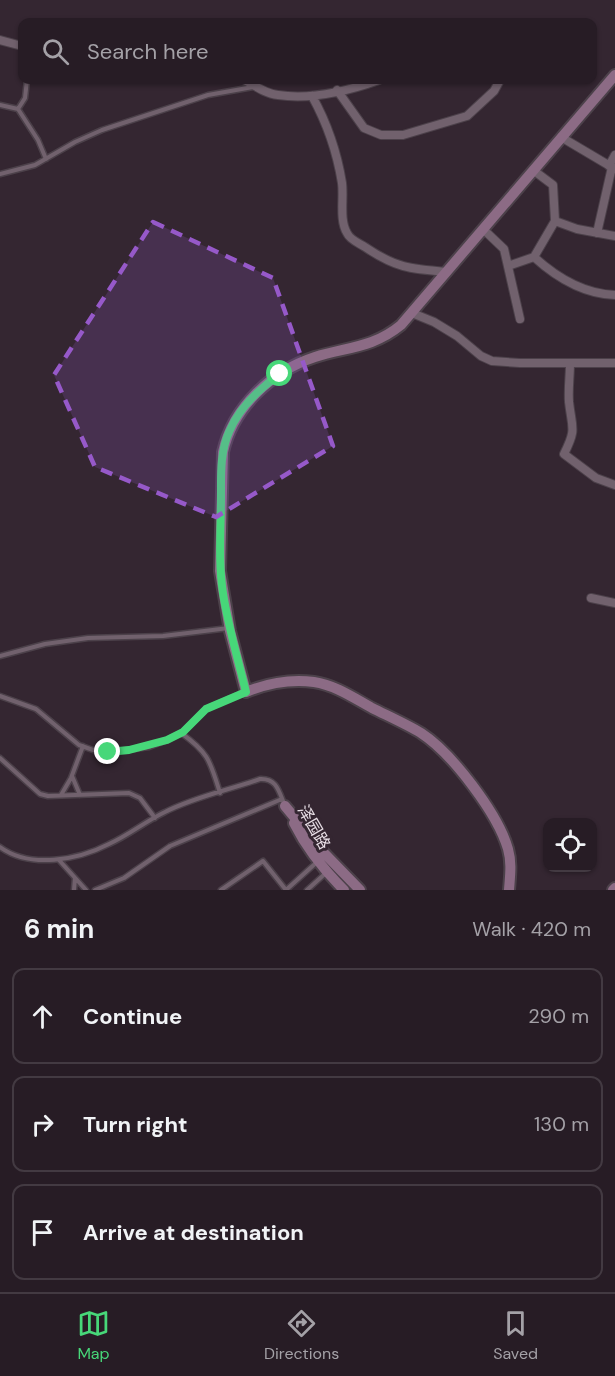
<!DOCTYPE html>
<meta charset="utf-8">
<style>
body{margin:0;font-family:"DM Sans","Noto Sans SC",sans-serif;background:#2f252d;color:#f1f3f6}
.controls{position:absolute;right:18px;bottom:18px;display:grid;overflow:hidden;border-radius:12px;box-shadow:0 2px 4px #0004}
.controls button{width:54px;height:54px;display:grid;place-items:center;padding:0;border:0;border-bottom:2px solid #433a42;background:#271c25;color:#f1f3f6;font:30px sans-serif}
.stop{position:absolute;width:18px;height:18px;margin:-14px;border:4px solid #47d779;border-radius:50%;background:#fff}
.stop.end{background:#47d779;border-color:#fff;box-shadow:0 2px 6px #0008}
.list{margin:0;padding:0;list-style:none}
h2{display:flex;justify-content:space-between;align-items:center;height:78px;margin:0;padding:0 24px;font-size:26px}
h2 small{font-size:20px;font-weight:400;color:#a4a1a7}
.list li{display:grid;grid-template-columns:39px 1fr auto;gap:18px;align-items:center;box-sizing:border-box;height:96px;margin:0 12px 12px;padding:0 12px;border:2px solid #433a42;border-radius:12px}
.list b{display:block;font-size:22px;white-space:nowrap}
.list em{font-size:20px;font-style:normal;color:#a4a1a7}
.icon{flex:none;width:33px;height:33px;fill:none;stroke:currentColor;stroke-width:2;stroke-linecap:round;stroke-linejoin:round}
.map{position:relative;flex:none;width:615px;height:890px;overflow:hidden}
.search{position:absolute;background:#271c25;box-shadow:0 2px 4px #0004;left:18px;right:18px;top:18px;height:66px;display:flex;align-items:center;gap:15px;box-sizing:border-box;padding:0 21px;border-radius:12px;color:#a4a1a7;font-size:22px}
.sheet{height:402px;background:#271c25}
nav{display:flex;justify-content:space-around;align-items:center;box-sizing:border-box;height:84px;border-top:2px solid #433a42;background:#271c25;font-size:16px;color:#a4a1a7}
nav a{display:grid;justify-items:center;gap:3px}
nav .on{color:#47d779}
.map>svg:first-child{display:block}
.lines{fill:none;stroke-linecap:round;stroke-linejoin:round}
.lane-casing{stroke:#4c414a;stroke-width:7}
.street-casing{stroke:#4c414a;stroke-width:10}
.secondary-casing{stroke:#4c414a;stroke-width:14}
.lane{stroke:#71616d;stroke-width:4}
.street{stroke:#71616d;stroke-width:8}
.secondary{stroke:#8c6b85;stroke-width:10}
.route{stroke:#47d779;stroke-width:8}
.marked{fill:#9659c9;fill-opacity:0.2;stroke:#9659c9;stroke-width:4.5;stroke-dasharray:12 8;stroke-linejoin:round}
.labels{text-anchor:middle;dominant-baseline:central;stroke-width:6;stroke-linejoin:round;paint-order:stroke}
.street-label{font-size:16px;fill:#e8dfe6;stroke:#342631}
</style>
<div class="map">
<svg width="615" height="890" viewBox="0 0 615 890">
<rect width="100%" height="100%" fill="#342631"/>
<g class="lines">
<defs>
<path id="lane" d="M0,105L18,109L38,140L46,159
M18,109L25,98L27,80
M0,174L35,165L75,142L102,130L208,95L253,87
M0,656L45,644L88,638L163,636L229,628
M0,696L36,709L79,745L93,750L119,751L149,747L167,740L183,732L206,709L245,692
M181,733C209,753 210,761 220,793
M0,758L40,794L48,796L129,793L140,798L155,818
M72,776L80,795
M61,795L71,778L83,746
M0,847C30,869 78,860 109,844C129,835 146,821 165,812C194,797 229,790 260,779C277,778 279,792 285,806
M59,860L86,890
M74,890L75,878
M95,890L124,878L170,846L282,799
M221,890L263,861L286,890
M286,890L317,862
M307,890L327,872"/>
<path id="street" d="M0,40L22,46
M245,80C255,86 266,94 278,95C311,100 348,91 379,80
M337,90L364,128L381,135H403L467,116L494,91L500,80
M312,96C327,123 337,152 342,183C344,198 339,220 347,233C350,240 359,243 365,247C396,268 410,269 447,272
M561,137L615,169
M609,166L615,155
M555,221L577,229L615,236
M483,229L504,249L520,319
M597,233L612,167
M534,257C556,277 584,294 615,295
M508,266L534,257L555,221L553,185L533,170
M412,313L434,322L457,336L481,356L492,361L520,363H615
M570,363C570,376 568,389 569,402C572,429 577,428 564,454L596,478L615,485
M591,598L615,603"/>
<path id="secondary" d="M285,806L325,854L360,890
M294,823C307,849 323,869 344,890
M509,890C510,876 512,863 508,849C498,814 452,753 421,733C406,724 388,716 372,708C354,698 335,685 314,682C291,679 268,683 246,692L230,631L220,571L223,452C233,407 272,371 315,357C347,347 373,348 401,325L615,75
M613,890L615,888"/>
</defs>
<use href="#lane" class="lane-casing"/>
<use href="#street" class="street-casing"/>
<use href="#secondary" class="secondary-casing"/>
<use href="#lane" class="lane"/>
<use href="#street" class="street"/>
<use href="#secondary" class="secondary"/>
</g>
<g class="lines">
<path class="route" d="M108,752L129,750L167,740L183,732L206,709L246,692C238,659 228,626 223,593C218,561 221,528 221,496C221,475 220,452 229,432C239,408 259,389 280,374"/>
</g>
<path class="marked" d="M153,222L273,278L333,446L216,517L95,467L54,375Z"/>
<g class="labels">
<g class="street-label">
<text transform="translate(314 827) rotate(60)">泽园路</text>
</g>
</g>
</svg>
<div class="controls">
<button><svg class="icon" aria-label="locate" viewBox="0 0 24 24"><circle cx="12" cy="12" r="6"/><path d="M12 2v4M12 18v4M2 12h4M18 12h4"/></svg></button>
</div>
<div class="stop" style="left:280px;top:374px"></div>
<div class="stop end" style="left:108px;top:752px"></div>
<div class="search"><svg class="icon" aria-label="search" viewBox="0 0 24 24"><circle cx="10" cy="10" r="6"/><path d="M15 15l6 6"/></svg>Search here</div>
</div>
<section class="sheet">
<h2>6 min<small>Walk · 420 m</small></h2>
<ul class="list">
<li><svg class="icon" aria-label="ahead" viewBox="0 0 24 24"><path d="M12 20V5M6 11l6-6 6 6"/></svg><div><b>Continue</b></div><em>290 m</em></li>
<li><svg class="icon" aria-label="right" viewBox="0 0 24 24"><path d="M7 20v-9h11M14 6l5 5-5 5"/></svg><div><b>Turn right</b></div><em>130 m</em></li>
<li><svg class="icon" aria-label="arrive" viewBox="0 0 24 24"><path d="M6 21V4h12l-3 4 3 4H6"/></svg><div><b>Arrive at destination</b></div></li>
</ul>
</section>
<nav>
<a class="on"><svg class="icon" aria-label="map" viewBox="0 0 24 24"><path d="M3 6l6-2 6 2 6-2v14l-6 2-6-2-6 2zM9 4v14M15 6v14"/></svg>Map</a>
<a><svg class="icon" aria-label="directions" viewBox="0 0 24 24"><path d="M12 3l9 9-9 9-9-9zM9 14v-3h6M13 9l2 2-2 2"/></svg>Directions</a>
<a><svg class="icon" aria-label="saved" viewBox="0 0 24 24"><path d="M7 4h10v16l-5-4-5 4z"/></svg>Saved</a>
</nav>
